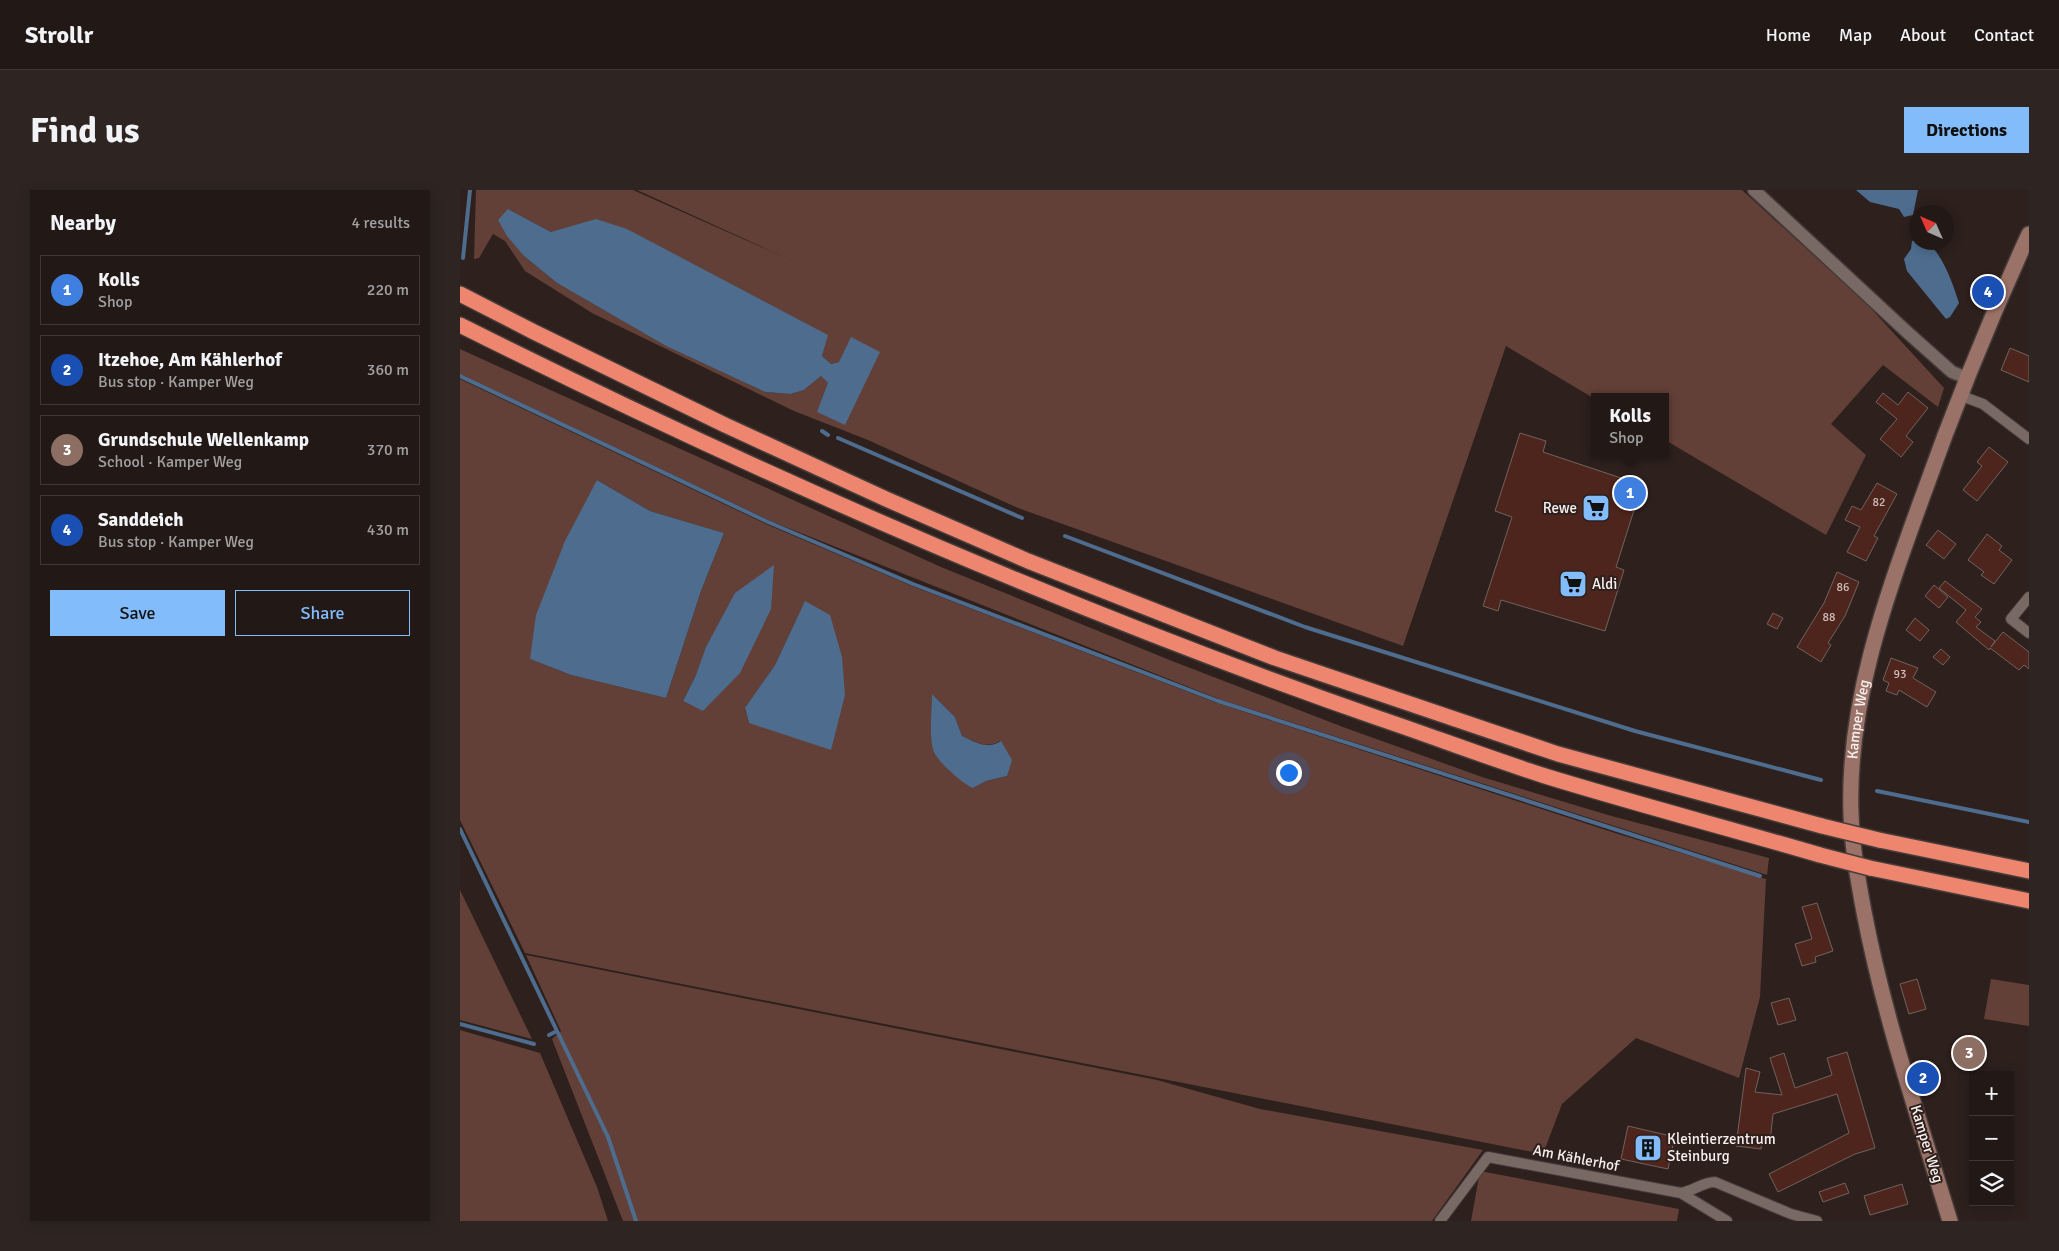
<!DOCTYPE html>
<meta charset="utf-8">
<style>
body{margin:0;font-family:Signika,sans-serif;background:#2e2523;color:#f1f3f6}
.controls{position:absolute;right:15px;bottom:15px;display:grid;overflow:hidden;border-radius:0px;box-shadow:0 2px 12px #0003}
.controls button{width:45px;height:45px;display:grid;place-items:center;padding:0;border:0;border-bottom:1px solid #3f3735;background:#221816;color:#f1f3f6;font:25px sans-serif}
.compass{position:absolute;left:1449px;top:15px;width:45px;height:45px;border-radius:50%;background:#221816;box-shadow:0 2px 12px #0003;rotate:315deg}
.you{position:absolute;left:828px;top:582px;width:18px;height:18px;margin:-12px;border:4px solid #fff;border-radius:50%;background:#1a73e8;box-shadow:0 0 0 8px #1a73e833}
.badge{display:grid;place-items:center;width:32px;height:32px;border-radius:50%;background:#83bcfb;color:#fff;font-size:16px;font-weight:700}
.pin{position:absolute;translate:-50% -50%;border:2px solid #fff;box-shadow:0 1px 5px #0006}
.popup{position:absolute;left:1131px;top:203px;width:78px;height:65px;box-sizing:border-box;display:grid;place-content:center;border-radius:0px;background:#221816;filter:drop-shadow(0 1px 4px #0005);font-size:16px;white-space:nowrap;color:#a2a0a1}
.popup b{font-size:19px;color:#f1f3f6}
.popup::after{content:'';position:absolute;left:50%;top:100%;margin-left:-10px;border:10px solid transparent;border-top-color:#221816}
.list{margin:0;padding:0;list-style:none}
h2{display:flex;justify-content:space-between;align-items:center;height:65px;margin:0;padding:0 20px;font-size:21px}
h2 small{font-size:16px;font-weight:400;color:#a2a0a1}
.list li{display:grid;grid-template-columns:32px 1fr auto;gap:15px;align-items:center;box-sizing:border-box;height:70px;margin:0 10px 10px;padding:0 10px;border:1px solid #3f3735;border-radius:0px}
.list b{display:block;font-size:19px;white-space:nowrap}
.list p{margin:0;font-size:16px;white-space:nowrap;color:#a2a0a1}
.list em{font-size:16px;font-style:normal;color:#a2a0a1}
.actions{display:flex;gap:10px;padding:15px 20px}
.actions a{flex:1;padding:11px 0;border:1px solid #83bcfb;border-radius:0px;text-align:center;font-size:18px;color:#83bcfb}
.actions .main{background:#83bcfb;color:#111}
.icon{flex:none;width:28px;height:28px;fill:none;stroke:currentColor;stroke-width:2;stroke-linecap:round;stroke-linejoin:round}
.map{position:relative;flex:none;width:1569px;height:1031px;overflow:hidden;border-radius:0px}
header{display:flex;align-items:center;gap:30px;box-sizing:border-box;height:70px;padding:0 25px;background:#221816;border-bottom:1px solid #3f3735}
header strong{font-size:24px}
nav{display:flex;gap:28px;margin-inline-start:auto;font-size:18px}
.intro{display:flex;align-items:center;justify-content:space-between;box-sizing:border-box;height:120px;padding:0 30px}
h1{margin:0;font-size:35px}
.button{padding:12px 22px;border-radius:0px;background:#83bcfb;color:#111;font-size:18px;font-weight:700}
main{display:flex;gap:30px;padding:0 30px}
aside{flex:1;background:#221816;border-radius:0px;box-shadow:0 2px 12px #0003}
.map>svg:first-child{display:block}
.green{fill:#624038;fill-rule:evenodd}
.water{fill:#4e6c8d}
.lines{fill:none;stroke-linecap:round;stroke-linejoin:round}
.stream{stroke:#4e6c8d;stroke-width:4}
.building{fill:#4e251c;stroke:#71625e}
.minor-casing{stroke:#463c3a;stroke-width:12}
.tertiary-casing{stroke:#463c3a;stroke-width:15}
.secondary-casing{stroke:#463c3a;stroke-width:18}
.motorway-casing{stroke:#463c3a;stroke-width:18}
.minor{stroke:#786965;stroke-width:10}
.tertiary{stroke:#786965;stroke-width:12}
.secondary{stroke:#9b7268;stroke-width:15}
.motorway{stroke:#ee866f;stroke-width:15}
.motorway-bridge-casing{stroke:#463c3a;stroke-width:18;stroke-linecap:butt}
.motorway-bridge{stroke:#ee866f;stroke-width:15}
.labels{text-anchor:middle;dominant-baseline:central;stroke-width:4;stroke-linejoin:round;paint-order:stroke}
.number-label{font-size:12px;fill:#cebdb9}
.poi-label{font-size:15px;fill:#f9f0ed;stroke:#2d201d;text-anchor:start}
.street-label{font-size:15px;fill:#f9f0ed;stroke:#2d201d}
</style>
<header>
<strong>Strollr</strong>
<nav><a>Home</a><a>Map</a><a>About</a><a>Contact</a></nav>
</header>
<div class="intro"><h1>Find us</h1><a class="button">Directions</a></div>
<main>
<aside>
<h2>Nearby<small>4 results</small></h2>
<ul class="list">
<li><span class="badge" style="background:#3f7fe0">1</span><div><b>Kolls</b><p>Shop</p></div><em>220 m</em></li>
<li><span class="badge" style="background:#1a4fb4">2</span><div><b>Itzehoe, Am Kählerhof</b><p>Bus stop · Kamper Weg</p></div><em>360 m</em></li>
<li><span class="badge" style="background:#8d6e63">3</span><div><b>Grundschule Wellenkamp</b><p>School · Kamper Weg</p></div><em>370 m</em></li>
<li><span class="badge" style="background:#1a4fb4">4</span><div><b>Sanddeich</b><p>Bus stop · Kamper Weg</p></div><em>430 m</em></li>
</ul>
<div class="actions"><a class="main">Save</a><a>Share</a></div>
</aside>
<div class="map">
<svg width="1569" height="1031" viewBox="0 0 1569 1031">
<rect width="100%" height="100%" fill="#2d201d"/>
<path class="green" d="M16,0H173L333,71L177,0H1282L1406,113L1484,198L1478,217L1423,175L1371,234L1406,265L1366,345L1205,250V207H1135V209L1046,156L943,456L558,318L408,250L334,221L132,123L65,81L45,51L33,44L19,68L14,69ZM48,19L91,42L166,39L367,145L362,166L371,174L379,172L368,193L361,186L344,200L332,204L305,202L206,156L97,93L64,66Z
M0,159L481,377L712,471L883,537L1022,587L1148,625L1309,668L1307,685L759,509L313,332L0,184Z
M0,189L306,334L452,396L757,513L1155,643L1306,689L1300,807L1279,888L1176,848L1102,914L1083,964L65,763L0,630ZM137,290L190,321L264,343L241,401L206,508L111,485L70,469ZM345,411L289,533L285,519L315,475ZM236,485L244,521L223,511ZM473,505L495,527L502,546C515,552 527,559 540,551L547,586L526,591L513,598Z
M0,700L72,849L0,830Z
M66,765L697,890L800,919L1023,960L972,1031H163L92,849L101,841Z
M1531,789L1569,795V836L1524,829Z
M0,840L80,863L137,997L148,1031H0Z
M1020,981L1219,1019L1217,1031H1011Z"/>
<path class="water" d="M1396,0H1458L1453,25L1444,27L1439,19L1410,12Z
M48,19L91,42L136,29L167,39L368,145L362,166L371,174L379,172L391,147L420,162L385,235L357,222L368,193L361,186L344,200L331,204L305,202L206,156L97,93L64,66L47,46L38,30Z
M1456,50V52C1461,52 1464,52 1468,54C1483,64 1494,97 1499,113L1490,127L1486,129L1447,81L1444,69L1451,59L1452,51Z
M137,290L190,321L264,343L241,401L206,508L111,485L70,469L76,425L105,351Z
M314,375L311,419L280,483L243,521L223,511L236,485L246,457L275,403Z
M345,411L370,425L382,467L385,505L371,560L289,533L285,518L315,475Z
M472,504L495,527L502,546C515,552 528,560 541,551L552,570L547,586L526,591L513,598C503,594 475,570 473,559C469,545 472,519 472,504Z"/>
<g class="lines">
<path class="stream" d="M3,68L10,0
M0,186L308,332L453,394L758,511L1300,686
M362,241L368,245
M378,248L562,328
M605,346L845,437L1175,541L1361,590
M1417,601L1569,632
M0,639L97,841L89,845
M0,834L74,854
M97,841L148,947L176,1031"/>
</g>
<path class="building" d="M1550,158L1569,166V192L1541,180Z
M1448,202L1468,218L1446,246L1453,252L1441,267L1420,249L1437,229L1416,212L1423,203L1438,215Z
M1060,243L1086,251L1083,262L1182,295L1156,377L1164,380L1145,441L1041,410L1038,421L1023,416L1052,327L1035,321Z
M1529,257L1548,272L1517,311L1503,300L1522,276L1517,272Z
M1417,293L1437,304L1414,346L1418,348L1406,371L1387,362L1400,337L1385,330L1392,316L1401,320Z
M1478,340L1496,354L1484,369L1466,355Z
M1527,344L1542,356L1539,360L1552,370L1534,394L1521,385L1524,382L1508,370Z
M1377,382L1399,392L1385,426L1368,453L1371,455L1361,472L1337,457L1364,413Z
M1485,391L1522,419L1515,427L1521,432L1516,437L1535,451L1531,457L1543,442L1569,462V479L1564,475L1559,480L1530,458L1529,460L1496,432L1506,420L1479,398Z
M1474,395L1488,407L1479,418L1465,406Z
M1313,423L1323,428L1317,439L1307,434Z
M1455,428L1469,440L1460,451L1446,440Z
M1481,459L1490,467L1483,475L1473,467Z
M1431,468L1458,478L1453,488L1476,502L1467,517L1439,500L1437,505L1426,501L1429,493L1423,490Z
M1357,713L1373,761L1355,767L1356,772L1342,776L1335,754L1352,749L1342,717Z
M1457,789L1466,819L1449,824L1440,794Z
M1329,808L1336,830L1318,835L1311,813Z
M1387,862L1415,958L1395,964L1318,1002L1309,984L1389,943L1377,904L1313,924L1310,952L1302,951L1301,959L1276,956L1286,878L1300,882L1295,902L1322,905L1310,868L1324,863L1335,898L1372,885L1367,868Z
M1168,936L1215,947L1208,979L1161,969Z
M1385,993L1389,1003L1363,1012L1359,1002Z
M1442,994L1448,1014L1410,1025L1404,1006Z"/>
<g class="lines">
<defs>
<path id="minor" d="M1499,205L1523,214L1569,249
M1569,407L1551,429L1569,443
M1221,1003L1267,1031
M980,1031L1028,967L1221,1003C1233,1001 1243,992 1255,992L1331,1024L1357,1031"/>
<path id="tertiary" d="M1294,0L1447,142L1492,182L1507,188"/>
<g id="secondary">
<path id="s1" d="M1490,1031C1459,929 1424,827 1404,722C1398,690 1392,657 1391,624C1387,514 1425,410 1462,308C1494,218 1529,131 1569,44"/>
</g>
<path id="motorway" d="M0,104L74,142L265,235L426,309L568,371L815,468L1098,564L1362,636
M0,135C298,284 603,418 918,528C974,547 1029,568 1085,586C1176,614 1268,638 1360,665
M1419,650L1569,681
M1410,678L1569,711"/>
</defs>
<use href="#minor" class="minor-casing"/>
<use href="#tertiary" class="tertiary-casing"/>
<use href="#secondary" class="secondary-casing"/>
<use href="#motorway" class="motorway-casing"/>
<use href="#minor" class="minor"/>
<use href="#tertiary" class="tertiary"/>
<use href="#secondary" class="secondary"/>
<use href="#motorway" class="motorway"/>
<defs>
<path id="motorway-bridge" d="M1362,636L1419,650
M1360,665L1410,678"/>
</defs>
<use href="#motorway-bridge" class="motorway-bridge-casing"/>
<use href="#motorway-bridge" class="motorway-bridge"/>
</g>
<defs>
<symbol id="supermarket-square" viewBox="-11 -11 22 22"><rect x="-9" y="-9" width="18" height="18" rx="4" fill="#83bcfb" stroke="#2d201d"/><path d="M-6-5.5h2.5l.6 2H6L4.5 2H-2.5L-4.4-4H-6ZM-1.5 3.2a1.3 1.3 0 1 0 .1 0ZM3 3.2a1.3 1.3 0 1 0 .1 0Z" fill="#111"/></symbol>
<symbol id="building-square" viewBox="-11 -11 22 22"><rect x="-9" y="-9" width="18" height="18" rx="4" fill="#83bcfb" stroke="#2d201d"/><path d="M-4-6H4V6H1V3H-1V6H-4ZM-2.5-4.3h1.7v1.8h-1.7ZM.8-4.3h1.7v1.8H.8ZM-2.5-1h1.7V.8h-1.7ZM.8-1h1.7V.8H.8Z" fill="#111"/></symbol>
</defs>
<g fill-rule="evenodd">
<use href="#supermarket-square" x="1120" y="302" width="32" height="32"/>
<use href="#supermarket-square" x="1097" y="378" width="32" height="32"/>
<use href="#building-square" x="1172" y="942" width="32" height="32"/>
</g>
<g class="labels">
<g class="number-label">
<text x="1419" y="312">82</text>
<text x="1383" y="397">86</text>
<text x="1369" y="427">88</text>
<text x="1440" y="484">93</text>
</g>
<g class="poi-label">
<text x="1117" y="318" text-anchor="end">Rewe</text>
<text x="1132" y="394">Aldi</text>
<text x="1207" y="949">Kleintierzentrum<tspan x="1207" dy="17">Steinburg</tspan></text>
</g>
<g class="street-label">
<text stroke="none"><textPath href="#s1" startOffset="515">Kamper Weg</textPath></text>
<text transform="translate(1467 954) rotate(73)">Kamper Weg</text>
<text transform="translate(1116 968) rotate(11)">Am Kählerhof</text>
</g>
</g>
</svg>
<div class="controls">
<button>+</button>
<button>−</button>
<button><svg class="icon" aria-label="layers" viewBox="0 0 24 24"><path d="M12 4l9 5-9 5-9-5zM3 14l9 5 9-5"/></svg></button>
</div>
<svg class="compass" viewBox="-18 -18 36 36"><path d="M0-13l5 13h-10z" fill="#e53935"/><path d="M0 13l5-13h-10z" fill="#a2a0a1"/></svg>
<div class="you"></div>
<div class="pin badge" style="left:1170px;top:303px;background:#3f7fe0">1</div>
<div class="popup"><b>Kolls</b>Shop</div>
<div class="pin badge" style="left:1463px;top:888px;background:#1a4fb4">2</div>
<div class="pin badge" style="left:1509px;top:863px;background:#8d6e63">3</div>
<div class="pin badge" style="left:1528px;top:102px;background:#1a4fb4">4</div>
</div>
</main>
